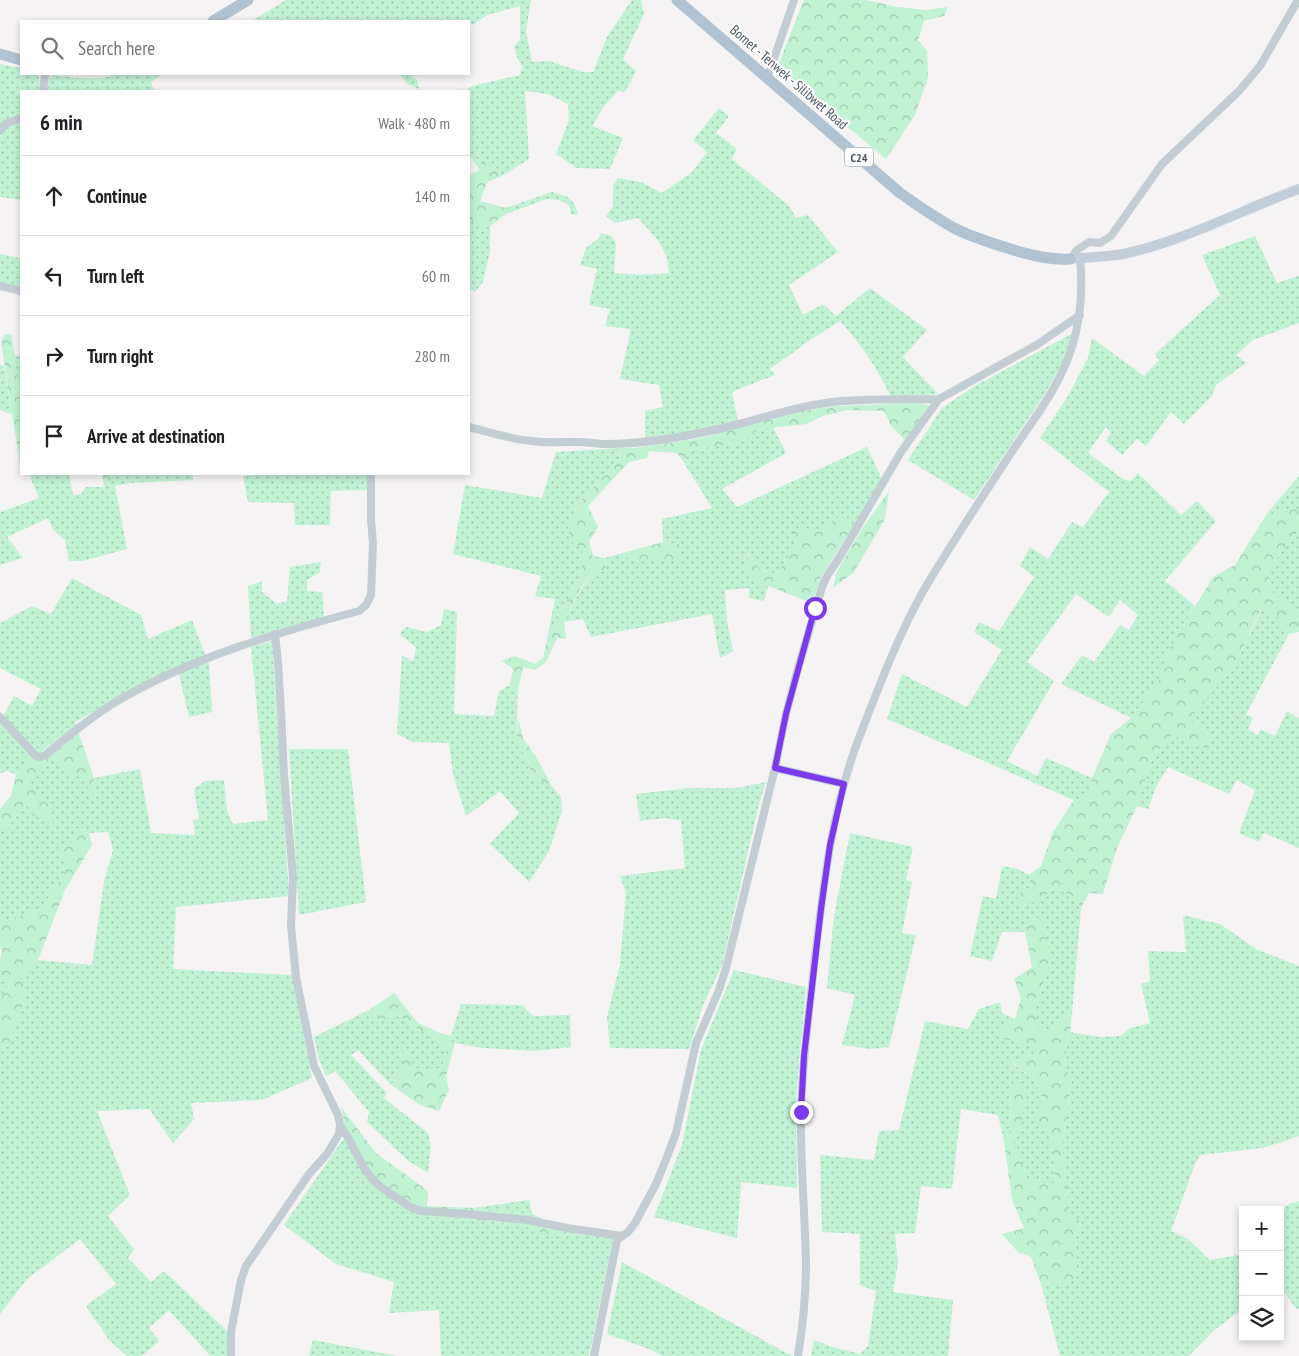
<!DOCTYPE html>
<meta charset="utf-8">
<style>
body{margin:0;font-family:"PT Sans Narrow",sans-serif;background:#f6f6f6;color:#202124}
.controls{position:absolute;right:15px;bottom:15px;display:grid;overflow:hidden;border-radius:0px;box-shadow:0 2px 8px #0003}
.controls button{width:45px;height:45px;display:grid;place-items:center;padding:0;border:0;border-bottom:1px solid #e0e0e0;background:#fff;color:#202124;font:25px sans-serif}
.stop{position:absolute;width:15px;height:15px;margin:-11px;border:4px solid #7c3aed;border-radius:50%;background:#fff}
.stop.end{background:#7c3aed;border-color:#fff;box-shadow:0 1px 5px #0008}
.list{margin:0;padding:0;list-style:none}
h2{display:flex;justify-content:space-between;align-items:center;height:65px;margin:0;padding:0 20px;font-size:21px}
h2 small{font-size:16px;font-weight:400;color:#757577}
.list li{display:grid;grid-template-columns:32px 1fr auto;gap:15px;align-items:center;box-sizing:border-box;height:80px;padding:0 20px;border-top:1px solid #e0e0e0}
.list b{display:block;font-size:19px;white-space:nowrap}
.list em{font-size:16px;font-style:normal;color:#757577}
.icon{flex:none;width:28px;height:28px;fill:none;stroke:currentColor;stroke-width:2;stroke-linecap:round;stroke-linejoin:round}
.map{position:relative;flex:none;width:1299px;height:1356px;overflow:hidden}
.search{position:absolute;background:#fff;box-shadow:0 2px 8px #0003;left:20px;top:20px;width:450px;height:55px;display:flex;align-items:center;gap:12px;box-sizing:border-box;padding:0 18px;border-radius:0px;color:#757577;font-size:19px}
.panel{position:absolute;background:#fff;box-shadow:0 2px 8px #0003;left:20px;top:90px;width:450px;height:385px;border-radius:0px}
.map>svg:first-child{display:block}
.grass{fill:url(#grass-dots)}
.forest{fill:url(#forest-crowns)}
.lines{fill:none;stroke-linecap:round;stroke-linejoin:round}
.street{stroke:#c3cdd4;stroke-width:8}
.secondary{stroke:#c3ced9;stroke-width:10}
.primary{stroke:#b2c2d1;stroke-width:11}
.route{stroke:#7c3aed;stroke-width:6}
.labels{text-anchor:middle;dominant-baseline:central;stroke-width:4;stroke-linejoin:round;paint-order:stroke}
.shield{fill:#fff;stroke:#808990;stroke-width:1}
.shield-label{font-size:12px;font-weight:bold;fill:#495661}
.street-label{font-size:14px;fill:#495661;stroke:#fff}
</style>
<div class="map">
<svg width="1299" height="1356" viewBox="0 0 1299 1356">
<defs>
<pattern id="grass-dots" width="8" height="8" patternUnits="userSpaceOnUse" patternTransform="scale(1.25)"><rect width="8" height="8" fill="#c1f2d4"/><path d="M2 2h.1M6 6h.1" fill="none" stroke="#9fc7af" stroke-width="1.8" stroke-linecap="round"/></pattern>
<pattern id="forest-crowns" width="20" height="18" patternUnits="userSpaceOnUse" patternTransform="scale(1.25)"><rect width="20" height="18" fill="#c1f2d4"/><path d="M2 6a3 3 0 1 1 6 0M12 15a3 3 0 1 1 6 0" fill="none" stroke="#9fc7af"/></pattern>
</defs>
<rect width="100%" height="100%" fill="#f5f3f3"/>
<path class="grass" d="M286,0H531L526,31L532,62L549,61L583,72H593L607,37L632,0H641L644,14L623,59L636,71L625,92L618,91L605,105L592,126L623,138L610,169L577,168L556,154L569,120L568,104L548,94L525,91L529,159L502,176L491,162H485L469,187V176L480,170L469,155V91H464L472,86L520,75L522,67L517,57L514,46L520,40V6L487,15L473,25L469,23V21L464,20L458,21H252Z
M0,64L21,68V74H38L40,84L38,91H21V113L7,120L0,127Z
M117,74H162L151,82L154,91H47L49,78L53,75C73,77 98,82 117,74Z
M400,74H410L417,80L419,89L407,84Z
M719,108L729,116L716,133L737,149L732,159L789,206L796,218L808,215L838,252L789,285L803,315L823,304L836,316L870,288L927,330L903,357L938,394L891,397C877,368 862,345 840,321L813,338L770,369L775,375L732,392L738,421L689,432L645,438V411L663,407L659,385L620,379L631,329L605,326L610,309L589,305L597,269L580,265L586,248L599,238L600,233L611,236L616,243L614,273L642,275L669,273L667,257L657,239L638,218L615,223L606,216L613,206V186L618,178L641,182L662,193L692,172L707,152L693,140Z
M21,122V200L0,197V137L8,127Z
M552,192C568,196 574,198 578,215L571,214L569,205L559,200L547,199L506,214V208Z
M469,219L480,228L490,226V252L483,282L475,292L469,288Z
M1255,236L1277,283L1299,276V323L1253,340L1236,355L1246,363L1216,385L1211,397L1184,424L1171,412L1146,446L1137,439L1122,455L1106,441L1111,433L1106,427L1088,453L1123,479L1131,481L1138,473L1181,515L1197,501L1216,521L1165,581L1195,606L1167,653L1161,679L1131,718L1061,684L1082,655L1094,662L1120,625L1129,630L1138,615L1120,600L1109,617L1076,594L1027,662L1054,681L1007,761L1037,776L1046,758L1092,778L1091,796L1074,800L887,719L902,674L967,707L1002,650L974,632L979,622L999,631L1034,577L1020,566L1030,547L1048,559L1072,522L1083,527L1109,492L1040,438L1068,396L1088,358L1092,338L1144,376L1159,360L1155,354L1220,295L1202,255Z
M0,254L19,258L21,259V288L0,283Z
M1073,333L1066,357L1046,392L974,500L908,460L942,408L973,387Z
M14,356H21V401Z
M0,365L4,366L12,414L0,410Z
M773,427L786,453L722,489L737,507L867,447L882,479L854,525L843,514L795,548L776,574L759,569L749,553L745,559L748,576L768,586L764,601L749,598V588L725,590L727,621L733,651L720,658L712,614L591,637L583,619L564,622L582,587L594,572L606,571L605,558L619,554L637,561L679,544L663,542L662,519L712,508L683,461L693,449L741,443L759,429Z
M619,448L620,459L576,506L583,548L581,574L547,639L555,599L535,596L541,576L453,554L465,485L542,498L556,452Z
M31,474H69L73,495L81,494L86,487H104L115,479V474H193V480L130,483L115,486L127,549L83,561H69L65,540L53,530L48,518L7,537L23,558L0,565V512L39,498L30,477Z
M278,474H368L367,490L331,491L330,525H295L294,503L248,502L243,476Z
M1299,476V514L1295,508L1268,512Z
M1299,530V611L1273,594L1265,573Z
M321,562L320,572L307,580V591L322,592L324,617C301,628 276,633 251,638L248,586L262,581V592L277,604L287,601L290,567Z
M72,578L141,615L148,639L192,620L209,664L212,712L189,717L177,666L139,685L75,722L16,774L7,771L0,773V713L4,715L14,696L32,706L41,689L0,668V623L32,606L51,614Z
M444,609L457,612L454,714L494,716L499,691L510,685L518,690L516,743L528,760L532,776L551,785L561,797L562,811L549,851L529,882L490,844L519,813L500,791L466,816L453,774L449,743L413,742L397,734L402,655L413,662L416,647L399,634L406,627L427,632L441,625Z
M1262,610L1277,616L1289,634L1246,714L1253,718L1248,729L1257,735L1261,729L1275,736L1287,711L1299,719V848L1264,833L1259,842L1239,833L1255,790L1237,780L1229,794L1168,767L1156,787L1148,809L1137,806L1153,756L1172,735L1206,749L1213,739L1188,719L1233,668Z
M272,641L289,896L176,907L173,969L292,975L312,1078L262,1100L191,1103L194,1119L173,1143L149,1109L97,1111L130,1195L108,1216L134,1249L128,1258L151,1282L164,1271L228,1332L229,1356H210L169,1310L149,1328L159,1341L142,1356H127L109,1340L86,1306L116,1284L80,1239L27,1279L0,1314V1051L8,1046L24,1002L22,978L38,960L92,965L104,881L113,850L108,832L89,833L77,828L66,870L42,908L0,923V821L7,829L25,803L51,807L26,781L55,755L67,776H82L96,790L94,778L140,769L151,833L195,835L193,820L199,819L194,789L205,781L224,780L227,811L233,824L268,820L251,647Z
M289,749H348L366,902L299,915Z
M766,782L759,804L722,965L704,1003L689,1049L610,1048L607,1017L620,964L626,893L620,876L685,868L681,821L666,818L640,821L636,794L690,788H736Z
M850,833L913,847L906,880L912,882L902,933L916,935L889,1047L870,1049L842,1045L855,995L827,988L834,916Z
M1002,866L1018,869L1029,875L1031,886L1041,899L1055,887L1075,898L1081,908L1072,1014L1058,1022L1049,1034L1038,1030L1035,1009L1050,962L1035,917L1025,932H1002L992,961L970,956L983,896L996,899Z
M1183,915L1220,924L1256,949L1299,966V1136L1263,1148L1200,1155L1195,1164L1171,1231L1188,1239L1210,1260L1243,1254V1309L1213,1331L1189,1356H1060L1041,1284L1070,1282L1081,1271L1071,1247L1082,1222L1070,1214L1062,1146L1071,1085L1064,1060L1070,1032L1099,1037L1121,1036L1130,1028L1150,1023L1141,984L1150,981L1148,951L1186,952Z
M734,970L806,987L796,1097L797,1188L741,1182L737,1238L654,1217L682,1145L701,1050Z
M0,977L12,980L0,998Z
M1000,1002L1002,1013L1015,1019L1002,1030L1033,1045V1054L1011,1062L1035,1081L1043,1101L1035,1122L1051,1137L1056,1184L1028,1181L1015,1142L1022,1121L1010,1088L1011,1128L1004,1141L998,1115L961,1109L952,1189L921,1186L915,1233L895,1234L898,1264L893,1292L953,1300L948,1356H811L814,1340L832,1347L860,1354L868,1346L876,1291L860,1285V1234L822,1232L820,1155L874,1160L879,1131L899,1130L925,1021L968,1029L979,1009Z
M461,1004L522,1005L533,1016L570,1015L571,1047L535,1051L482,1048L455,1043L451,1036Z
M369,1010L379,1020L397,1016L436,1039L447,1050L442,1067L430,1071L414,1068L407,1051L401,1053L404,1067L391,1085L358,1050L351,1055L387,1093L384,1098L428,1133L431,1147L428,1173L407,1160L367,1122L369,1112L335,1071L326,1076L319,1060L314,1037Z
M344,1138L368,1174L421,1216L520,1224L545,1234L614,1235L589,1356H441L439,1310L389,1313L394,1282L336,1264L284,1225Z
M529,1200L532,1214L474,1208Z
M1299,1201V1308L1297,1310L1282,1289L1280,1290V1210H1279V1208Z
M622,1262L792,1356H663L649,1349L607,1334Z
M313,1340L397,1356H309Z"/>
<path class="forest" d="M804,0H866L897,7L925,10L948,7L944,16L924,21L918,40L927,51L928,78L915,115L886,159L777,68Z
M484,162H491L502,176L487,182L480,201L506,208V214L490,226L480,228L469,219V187Z
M5,334H11L13,343L21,401V468L12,414L1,341Z
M919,403L930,406L905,440L891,426L884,411L848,410L823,416L807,424L759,429L741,443L693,449L683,461L677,453L649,451L647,458L629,462L588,506L598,527L589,541L593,556L605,558L606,571L594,572L581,587L564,622L566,639L557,638L546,662L535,670L523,667L518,690L510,685L513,669L502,661L515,656L535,664L543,658L547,639L581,574L583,548L571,542L568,525L576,506L620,459L619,448H634L701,438L790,413L835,406Z
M102,474H115V479L104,487Z
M889,491L885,519L854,572L833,588L836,573L861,530Z
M1295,508L1299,514V530L1265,573L1273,594L1299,611V632L1289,634L1277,616L1261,610L1233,668L1189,719L1213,739L1207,749L1172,735L1153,756L1137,806L1117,848L1103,894L1089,893L1081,908L1075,898L1055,887L1041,899L1024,906L1016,896L1031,886L1029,875L1041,866L1053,832L1074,800L1091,796L1092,778L1111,734L1131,718L1160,679L1167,653L1213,577L1235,565L1268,512Z
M843,514L854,525L821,577L812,603L768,586L747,576L745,560L750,553L759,569L776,574L795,548L793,531L801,526L818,531Z
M663,542L679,544L682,560L637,561L619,554Z
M518,718L523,738L537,758L551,785L532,776L528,760L516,743Z
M75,722L94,778L96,791L92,794L82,776H67L55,755L27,781L51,807L53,825L33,815L25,803L7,829L0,821V809L11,796L16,774L27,764V750L41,753Z
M77,828L89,833L92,845L65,890L38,960L23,978L24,1002L8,1046L0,1051V998L12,980L0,977V960L2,952L0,945V923L42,908L66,870L58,846H71Z
M1035,917L1045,920L1050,962L1035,1009L1038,1030L1049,1034L1058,1022L1072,1014L1070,1032L1064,1060L1071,1085L1062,1146L1070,1213L1082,1222L1071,1247L1081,1271L1070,1282L1041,1284L1031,1257L1017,1251L1002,1234L1024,1228L1012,1200L1004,1141L1011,1128L1010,1088L1014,1081L1025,1090L1022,1121L1015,1142L1028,1180L1056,1183L1051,1137L1034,1122L1043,1100L1035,1081L1011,1061L1033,1054V1046L1000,1038L1002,1030L1015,1019L1021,998L1014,979L1032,967L1025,932Z
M394,993L418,1023L440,1033L451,1036L455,1043L446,1076L449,1090L439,1111L420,1105L391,1085L404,1067L401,1053L407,1051L414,1068L430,1071L442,1067L447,1050L436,1039L397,1016L379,1020L369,1010Z
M341,1107L376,1153L428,1191L427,1206L474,1208L532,1214L558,1226L614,1235L545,1234L520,1224L421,1216L389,1193L368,1174L344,1138L345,1128Z"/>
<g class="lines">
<path class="street" d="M767,79L794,0
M43,91L45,74
M0,131L7,123L21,118
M1070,259L1077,250L1089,242L1100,243L1111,236L1162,164L1239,91L1260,66L1298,0
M0,286L21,291
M469,427C489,432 510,439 531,441C546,443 562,442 577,442C587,442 597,444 607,444C644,444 683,437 719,429C754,421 789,408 825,403C863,398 901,400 939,399
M0,717L36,756L40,757L46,755C71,733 97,712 126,696C197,656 280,632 359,611L366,605L371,595L373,543L371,520V474
M775,768L844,784
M340,1125L350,1141L364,1168L373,1180L381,1187L410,1207L421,1211L466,1214L528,1220L567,1228L622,1236
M231,1356V1332L241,1280L246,1266L309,1174L327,1154L339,1134L340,1125L338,1115L314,1066L296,977L291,926L293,877L284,775L281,711L278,663L275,634
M594,1356L617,1240L628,1232L635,1223L656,1184L667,1157L676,1133L696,1043L719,990L726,968L775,768L786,714L797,672L822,587L827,576L839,558L901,452L939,399L1038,344L1080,315
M798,1356C803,1325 806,1294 806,1263C805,1213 800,1162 801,1111C802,1063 809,1014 814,966C823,889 831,811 859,738C878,689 899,633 925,588C953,541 983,496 1013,450C1034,419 1059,387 1071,350C1081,320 1083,289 1080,258"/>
<path class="secondary" d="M1070,259C1087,257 1106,257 1123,254C1184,241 1241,210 1299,189"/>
<path class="primary" d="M677,0L900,193C919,206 938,220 958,230C977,239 997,245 1017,251C1035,256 1051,260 1070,259
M213,21L248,0
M0,54L21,60"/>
</g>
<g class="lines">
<path class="route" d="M801,1112L804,1056L821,909L830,845L844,784L775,768L786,714L815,608"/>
</g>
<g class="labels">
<rect class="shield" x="845" y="147.5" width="28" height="19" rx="4"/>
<g class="shield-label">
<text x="859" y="157">C24</text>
</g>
<g class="street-label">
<text transform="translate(789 77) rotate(41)">Bomet - Tenwek - Silibwet Road</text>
</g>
</g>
</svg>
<div class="controls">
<button>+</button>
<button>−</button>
<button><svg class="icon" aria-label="layers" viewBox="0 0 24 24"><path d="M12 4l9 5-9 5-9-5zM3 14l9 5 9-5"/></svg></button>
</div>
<div class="stop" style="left:815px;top:608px"></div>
<div class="stop end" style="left:801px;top:1112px"></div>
<div class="search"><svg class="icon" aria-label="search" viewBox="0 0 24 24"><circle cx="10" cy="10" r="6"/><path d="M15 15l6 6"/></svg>Search here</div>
<section class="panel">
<h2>6 min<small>Walk · 480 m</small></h2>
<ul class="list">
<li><svg class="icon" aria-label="ahead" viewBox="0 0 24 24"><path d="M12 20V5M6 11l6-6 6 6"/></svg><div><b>Continue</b></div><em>140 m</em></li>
<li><svg class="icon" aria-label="left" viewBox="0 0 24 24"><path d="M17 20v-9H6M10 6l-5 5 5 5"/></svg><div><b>Turn left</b></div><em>60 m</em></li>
<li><svg class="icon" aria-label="right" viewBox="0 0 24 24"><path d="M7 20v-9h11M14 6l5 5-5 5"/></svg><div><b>Turn right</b></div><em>280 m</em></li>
<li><svg class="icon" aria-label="arrive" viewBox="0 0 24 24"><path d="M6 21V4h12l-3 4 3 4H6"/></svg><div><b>Arrive at destination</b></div></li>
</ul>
</section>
</div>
